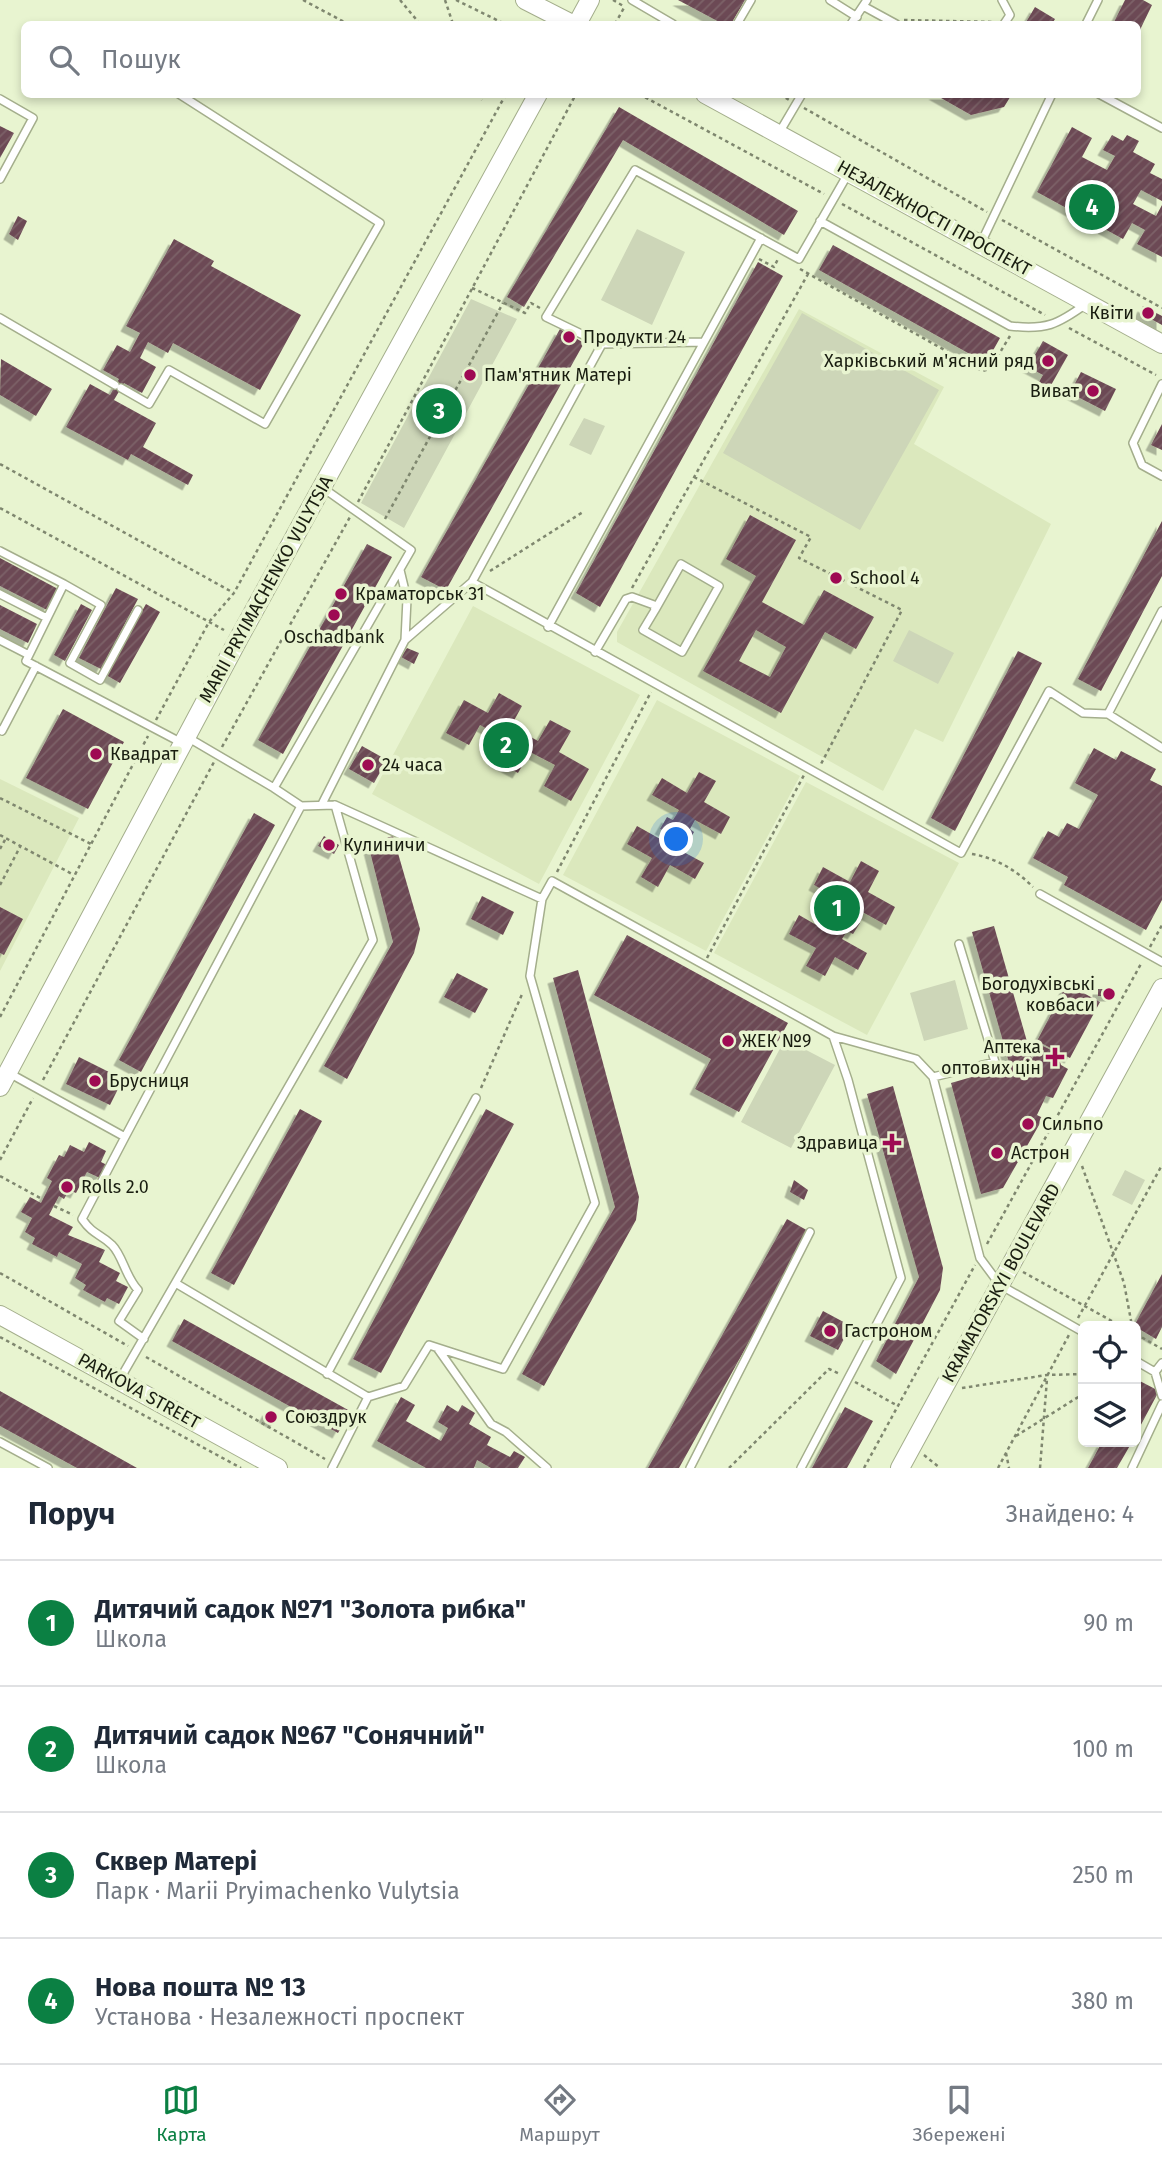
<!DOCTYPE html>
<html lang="uk">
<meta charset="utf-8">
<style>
body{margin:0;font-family:"Fira Sans",sans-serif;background:#f6f6f7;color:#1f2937}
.controls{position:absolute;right:21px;bottom:21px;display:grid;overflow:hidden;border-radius:10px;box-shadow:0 4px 10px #0003}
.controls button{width:63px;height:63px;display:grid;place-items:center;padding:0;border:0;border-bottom:2px solid #e0e1e3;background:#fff;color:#1f2937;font:35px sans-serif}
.you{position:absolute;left:677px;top:840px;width:24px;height:24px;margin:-18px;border:5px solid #fff;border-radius:50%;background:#1a73e8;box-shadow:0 0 0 10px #1a73e833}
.badge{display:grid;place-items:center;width:46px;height:46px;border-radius:50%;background:#0b8043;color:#fff;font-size:23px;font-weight:700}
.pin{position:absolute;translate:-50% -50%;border:4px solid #fff;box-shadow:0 2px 7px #0006}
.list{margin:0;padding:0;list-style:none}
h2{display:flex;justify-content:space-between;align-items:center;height:91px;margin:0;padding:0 28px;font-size:30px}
h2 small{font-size:23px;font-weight:400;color:#747a83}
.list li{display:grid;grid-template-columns:46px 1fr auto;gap:21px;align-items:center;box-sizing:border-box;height:126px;padding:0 28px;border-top:2px solid #e0e1e3}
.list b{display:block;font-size:26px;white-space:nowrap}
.list p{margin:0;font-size:23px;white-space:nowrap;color:#747a83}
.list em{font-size:23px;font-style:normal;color:#747a83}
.icon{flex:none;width:38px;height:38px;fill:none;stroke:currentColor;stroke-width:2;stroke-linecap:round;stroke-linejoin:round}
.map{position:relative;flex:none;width:1162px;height:1468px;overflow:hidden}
.search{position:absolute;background:#fff;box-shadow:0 4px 10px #0003;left:21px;right:21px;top:21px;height:77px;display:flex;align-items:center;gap:18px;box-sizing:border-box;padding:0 24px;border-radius:10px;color:#747a83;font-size:26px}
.sheet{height:595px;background:#fff}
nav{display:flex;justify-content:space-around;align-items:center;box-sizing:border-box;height:98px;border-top:2px solid #e0e1e3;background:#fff;font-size:19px;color:#747a83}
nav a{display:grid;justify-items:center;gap:4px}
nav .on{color:#0b8043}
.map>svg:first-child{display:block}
.built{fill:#dbe8bd}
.green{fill:#cdd6b8}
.building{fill:url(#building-hatch);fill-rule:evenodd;filter:url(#shadow)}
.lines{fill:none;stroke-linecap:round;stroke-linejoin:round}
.service-casing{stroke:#a4ae8c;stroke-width:10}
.tertiary-casing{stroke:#a4ae8c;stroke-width:20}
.path{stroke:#7f876f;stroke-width:2.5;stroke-dasharray:3.5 3.5;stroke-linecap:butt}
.service{stroke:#fff;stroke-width:7}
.tertiary{stroke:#fff;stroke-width:18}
.poi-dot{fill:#9e0a53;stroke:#e8f4d0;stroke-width:2.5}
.labels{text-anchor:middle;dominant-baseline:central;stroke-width:7;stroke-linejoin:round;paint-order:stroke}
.street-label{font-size:18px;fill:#191d10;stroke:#e8f4d0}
.poi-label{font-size:18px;fill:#191d10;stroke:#e8f4d0;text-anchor:start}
</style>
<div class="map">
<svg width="1162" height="1468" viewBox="0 0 1162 1468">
<defs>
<pattern id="building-hatch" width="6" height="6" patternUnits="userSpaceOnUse" patternTransform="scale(1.75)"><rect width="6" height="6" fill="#6c4a54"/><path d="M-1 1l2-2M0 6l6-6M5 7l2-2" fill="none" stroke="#7c6168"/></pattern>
<filter id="shadow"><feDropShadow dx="-5.5" dy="5.5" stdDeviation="0" flood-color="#0004"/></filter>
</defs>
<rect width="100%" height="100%" fill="#e8f4d0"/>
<path class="built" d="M799,309L944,387L914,444L1051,524L943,742L915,729L883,791L617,642V632Z
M473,606L640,695L539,884L372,794Z
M657,700L800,776L706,951L563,875Z
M0,779L79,818L0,971Z
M806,782L959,863L867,1035L714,953Z"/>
<path class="green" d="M637,229L685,252L652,325L601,300Z
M471,299L517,319L404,528L361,503Z
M802,313L939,390L860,530L723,453Z
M584,418L605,426L591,455L569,445Z
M909,630L954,653L938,684L893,661Z
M955,980L968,1029L924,1041L910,993Z
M785,1039L835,1065L791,1148L741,1122Z
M1125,1170L1145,1180L1132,1205L1112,1195Z"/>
<path class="building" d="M678,0H745L731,24H723Z
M1125,0H1143L1152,5L1138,34V24H1113Z
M1035,7L1055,19L1052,24H1025Z
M934,94H1012L1004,107L971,115Z
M619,107L798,211L784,235L623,140L524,307L507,297Z
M0,126L14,133L0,158Z
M1072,127L1092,138L1082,157L1107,170L1115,156L1103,150L1112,135L1123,141L1127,135L1139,141L1133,152L1155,164L1150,173L1162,179V201L1141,190L1133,204L1156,216L1162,205V257L1137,244L1145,230L1132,223L1123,239L1037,192Z
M18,216L27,221L18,240L9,234Z
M174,239L214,261L211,266L301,315L260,390L173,343L168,353L148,342L140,358L156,367L142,393L124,383L114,400L156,423L143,447L193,475L188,485L131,454L128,460L66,427L90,384L110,395L119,379L103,370L117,345L130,352L140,333L126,326Z
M833,245L1000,338L986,363L819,270Z
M758,262L783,276L600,607L576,593Z
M1143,306L1162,316V325L1140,313Z
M560,329L584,343L446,590L421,577Z
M1043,341L1068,355L1050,387L1039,382L1043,375L1028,367Z
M1,359L52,389L36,416L0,395Z
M1081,372L1116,389L1105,411L1070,393Z
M1162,424V450L1151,445Z
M750,515L796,540L762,602L804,625L824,590L874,617L856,649L825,632L781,713L703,671L756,576L726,559ZM756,630L786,647L770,677L739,661Z
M1162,521V576L1101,691L1078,679Z
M367,544L392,557L283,754L258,740Z
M0,558L58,589L47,610L0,586Z
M116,588L138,599L101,669L79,658Z
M81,604L92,610L65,661L54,655Z
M146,604L160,612L120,683L106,675Z
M0,605L37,624L28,643L0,629Z
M407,648L419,653L414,664L401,657Z
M1018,651L1042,663L955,831L931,818Z
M499,693L522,706L511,726L538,741L550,720L571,731L559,752L589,769L571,801L544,786L555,765L530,752L518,773L494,760L506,739L480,725L469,745L446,733L464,700L488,713Z
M63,709L124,742L88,809L26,778Z
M362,746L387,760L374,783L349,769Z
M1094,748L1116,760L1121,751L1156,769L1150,780L1162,786V900L1146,930L1064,885L1068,877L1033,858L1048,831L1059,837L1067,823L1079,829L1098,795L1075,783Z
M699,772L716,781L704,802L730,817L721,834L695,820L690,829L694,832L688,843L683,840L678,849L704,863L695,879L670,865L658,887L641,877L652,858L627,844L637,826L662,840L667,832L660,829L667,817L673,820L679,810L652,795L662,778L687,793Z
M254,813L275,825L141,1072L119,1060Z
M324,836L339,845L334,854L318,846Z
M393,836L420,929L414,953L347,1079L324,1066L393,942L368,844Z
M861,861L879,871L868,892L895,907L886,925L857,909L852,919L860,923L853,934L847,931L842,939L867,953L858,970L835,957L825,976L806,966L816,948L789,934L799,915L825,930L830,920L824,916L831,905L836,908L840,899L814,885L823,867L850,882Z
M482,896L514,912L503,935L471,919Z
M0,907L23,919L4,955L0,953Z
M994,926L1032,1059L1041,1045L1057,1053L1061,1065L1068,1069L1053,1098L1046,1096L1037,1115L1043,1118L1003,1188L981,1194L951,1083L1010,1066L972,932Z
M627,935L788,1023L739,1112L695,1089L711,1059L594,995Z
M578,970L639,1197L636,1220L544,1386L522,1374L615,1207L553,978Z
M457,973L488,989L475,1013L444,997Z
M1067,984L1100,1002L1070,1058L1037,1041Z
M1098,989H1112V996H1098Z
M79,1057L123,1079L110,1105L66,1084Z
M893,1086L943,1268L940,1290L896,1374L876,1361L919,1277L867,1094Z
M300,1109L322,1121L234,1285L211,1273Z
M486,1109L514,1124L381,1373L353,1359Z
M89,1142L106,1151L101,1162L107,1165L100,1178L87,1172L76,1193L69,1190L64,1199L59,1196L49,1215L73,1227L68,1235L105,1250L99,1262L120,1273L116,1281L128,1287L119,1304L107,1298L105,1302L83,1290L86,1285L75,1278L82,1264L59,1252L57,1257L32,1244L35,1238L25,1232L32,1218L21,1212L30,1197L41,1203L52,1181L47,1178L59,1155L64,1157L70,1145L84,1152Z
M794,1180L808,1190L804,1200L790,1192Z
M787,1219L810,1232L679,1468H648Z
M1162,1274V1327L1156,1339L1134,1326Z
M823,1311L851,1326L838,1350L810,1336Z
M184,1319L350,1411L338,1433L172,1341Z
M1136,1379L1159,1391L1136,1434Z
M0,1391L137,1468H77L0,1426Z
M401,1397L415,1405L406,1421L441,1441L448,1428L438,1422L447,1405L458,1412L462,1405L475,1413L469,1424L491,1437L487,1445L510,1457L514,1451L525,1457L518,1468H491L477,1460L474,1468H426L377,1441Z
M845,1407L873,1421L847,1468H812Z
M268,1410L279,1416L274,1423L264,1417Z
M1102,1442H1132L1117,1468H1088Z"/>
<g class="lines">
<defs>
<path id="service" d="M632,0L673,24
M830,0L857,17
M1002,0L1010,15L1004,24
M863,6L896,24
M737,24L751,0
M851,24L867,0
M1086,24L1098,0
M1099,94L1162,128
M0,99L33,118L0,179
M779,133L802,94
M820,221L1010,326C1046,330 1057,325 1086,304
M981,243L1052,94
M0,318L115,385
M602,344L546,317L635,170L799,259L849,172
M1162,384L1133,443L1142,465L1162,476
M121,388L149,404L169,370L265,424L380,223L179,94
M0,551L64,584L26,661L182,743
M400,570L407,599L405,640
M472,582L602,344L704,342
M64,584L101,605L70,663L100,680L138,610
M0,594L47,618
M1162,611L1108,714L1162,748
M548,627L761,238
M0,640L29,655
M595,652L626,599L632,597L654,605L655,610L643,630L682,652L719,586L681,564L655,610
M0,730L2,731L36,666
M187,737L274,788L411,550L323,488
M322,804L405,640L472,582L961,853L1049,691L1083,713L1108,714
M335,805L542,899
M1040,894L1162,962
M833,1036L916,1059L933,1077L980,1258L1000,1285L1083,1332
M9,1073L125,1137L82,1219C94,1236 100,1233 112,1245C123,1256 125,1276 138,1290L119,1321L144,1339
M933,1077L995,1062L959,944
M125,1137L301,806
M177,1284L368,1397
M438,1349L491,1424L506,1432L547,1468
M1136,1361L1155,1372L1162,1363
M1155,1372L1162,1396
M327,1374L476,1098
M120,1379L373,940L335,805L301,806L274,788
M0,1442L48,1468
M332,1468L368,1397L404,1386L429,1345L503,1369L595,1203L530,976L542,899L552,881L833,1036L848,1080L901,1278L801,1468
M690,1468L810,1232
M1132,1468L1162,1404"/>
<path id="tertiary" d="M525,0L572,24
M577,24L590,0
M705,94L1162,344
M0,1087L239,638L538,94
M0,1315L278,1468
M900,1468L1162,988"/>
</defs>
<use href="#service" class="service-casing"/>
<use href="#tertiary" class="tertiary-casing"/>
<path class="path" d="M303,0L348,24
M400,0L420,24
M445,0L453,24
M456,0L505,24
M613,0L625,7
M904,20L995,22
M615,24L625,6
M478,94L482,100
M639,94L824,194
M780,94L789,100
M804,108L987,212
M842,204L1045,315
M1002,220L1162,308
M759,259L774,267L778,259
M800,269L982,371L990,369L1010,336
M472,288L525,313L531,303L540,308
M1069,328L1156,375
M0,464L234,593
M694,477L811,537L799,558L902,610L821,764
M358,502L576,94
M0,508L224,630
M385,519L503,303
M490,571L583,512
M632,588L808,274
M156,720L209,622L234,593L506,94
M222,747L350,517
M0,798L91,844
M0,835L74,875
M0,849L6,838
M972,854C996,858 1016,870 1033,887
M557,872L651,692
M0,885L20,847
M1150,947L1162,925
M707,958L804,775
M0,1017L148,736
M43,1080L214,762
M481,1088L523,992
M0,1160L33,1098
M1082,1166L1124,1283L1132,1326
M0,1176L42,1199
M54,1206L73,1215
M987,1244L1142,962
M1023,1272L1121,1326
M0,1273L128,1346
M1078,1318L1162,1165
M1136,1334L1162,1349
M0,1337L241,1468
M146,1357L325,1459
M855,1382L898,1406
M962,1388L1047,1375L1083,1374
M1016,1436L1083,1394
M1006,1453L1009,1468
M924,1455L940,1468
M729,1468L829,1369L840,1374
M864,1468L975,1265
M998,1468L1070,1333
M1040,1468L1047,1379"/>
<use href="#service" class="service"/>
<use href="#tertiary" class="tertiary"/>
</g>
<g class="poi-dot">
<circle cx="1148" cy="313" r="7"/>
<circle cx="569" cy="337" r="7"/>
<circle cx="1048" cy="361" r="7"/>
<circle cx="470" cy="375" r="7"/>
<circle cx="1093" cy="391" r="7"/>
<circle cx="836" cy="578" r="7"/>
<circle cx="341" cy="594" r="7"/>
<circle cx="334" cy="615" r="7"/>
<circle cx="96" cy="754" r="7"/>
<circle cx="368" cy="765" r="7"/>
<circle cx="329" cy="845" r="7"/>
<circle cx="1109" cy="994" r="7"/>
<circle cx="728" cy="1041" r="7"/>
<path d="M1051.5 1046.5h7v7h7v7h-7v7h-7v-7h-7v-7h7z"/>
<circle cx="95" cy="1081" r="7"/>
<circle cx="1028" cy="1124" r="7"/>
<path d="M888.5 1132.5h7v7h7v7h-7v7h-7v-7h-7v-7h7z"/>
<circle cx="997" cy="1153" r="7"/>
<circle cx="67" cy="1187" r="7"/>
<circle cx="830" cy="1331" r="7"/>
<circle cx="271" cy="1417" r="7"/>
</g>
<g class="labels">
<g class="street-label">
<text transform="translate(934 218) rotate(29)">НЕЗАЛЕЖНОСТІ ПРОСПЕКТ</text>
<text transform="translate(266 589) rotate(-61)">MARII PRYIMACHENKO VULYTSIA</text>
<text transform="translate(1001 1283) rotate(-61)">KRAMATORSKYI BOULEVARD</text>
<text transform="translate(139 1391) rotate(29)">PARKOVA STREET</text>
</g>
<g class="poi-label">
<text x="1134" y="313" text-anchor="end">Квіти</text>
<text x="583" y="337">Продукти 24</text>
<text x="1034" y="361" text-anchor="end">Харківський м'ясний ряд</text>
<text x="484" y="375">Пам'ятник Матері</text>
<text x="1079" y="391" text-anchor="end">Виват</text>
<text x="850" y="578">School 4</text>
<text x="355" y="594">Краматорськ 31</text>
<text x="334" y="637" text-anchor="middle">Oschadbank</text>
<text x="110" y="754">Квадрат</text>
<text x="382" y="765">24 часа</text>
<text x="343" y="845">Кулиничи</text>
<text x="1095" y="984" text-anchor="end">Богодухівські<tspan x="1095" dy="21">ковбаси</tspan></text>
<text x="742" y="1041">ЖЕК №9</text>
<text x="1041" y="1047" text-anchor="end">Аптека<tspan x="1041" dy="21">оптових цін</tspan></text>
<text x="109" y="1081">Брусниця</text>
<text x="1042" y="1124">Сильпо</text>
<text x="878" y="1143" text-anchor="end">Здравица</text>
<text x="1011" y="1153">Астрон</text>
<text x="81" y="1187">Rolls 2.0</text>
<text x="844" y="1331">Гастроном</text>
<text x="285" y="1417">Союздрук</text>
</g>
</g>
</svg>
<div class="controls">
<button><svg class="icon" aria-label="locate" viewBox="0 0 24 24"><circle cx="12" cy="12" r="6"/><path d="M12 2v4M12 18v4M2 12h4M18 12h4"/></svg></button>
<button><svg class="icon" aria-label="layers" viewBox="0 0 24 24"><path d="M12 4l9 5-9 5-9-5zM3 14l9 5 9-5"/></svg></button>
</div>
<div class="you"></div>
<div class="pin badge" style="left:837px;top:908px">1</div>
<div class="pin badge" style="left:506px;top:745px">2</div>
<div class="pin badge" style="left:439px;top:411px">3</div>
<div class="pin badge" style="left:1092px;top:207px">4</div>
<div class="search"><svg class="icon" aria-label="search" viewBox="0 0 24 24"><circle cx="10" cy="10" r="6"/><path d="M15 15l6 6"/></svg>Пошук</div>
</div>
<section class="sheet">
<h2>Поруч<small>Знайдено: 4</small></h2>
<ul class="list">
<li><span class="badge">1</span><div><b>Дитячий садок №71 &quot;Золота рибка&quot;</b><p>Школа</p></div><em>90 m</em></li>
<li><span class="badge">2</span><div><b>Дитячий садок №67 &quot;Сонячний&quot;</b><p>Школа</p></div><em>100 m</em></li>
<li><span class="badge">3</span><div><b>Сквер Матері</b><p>Парк · Marii Pryimachenko Vulytsia</p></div><em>250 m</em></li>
<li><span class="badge">4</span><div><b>Нова пошта № 13</b><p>Установа · Незалежності проспект</p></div><em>380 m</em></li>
</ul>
</section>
<nav>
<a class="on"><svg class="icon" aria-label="map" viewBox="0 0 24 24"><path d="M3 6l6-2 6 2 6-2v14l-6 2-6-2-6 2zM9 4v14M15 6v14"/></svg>Карта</a>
<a><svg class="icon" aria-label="directions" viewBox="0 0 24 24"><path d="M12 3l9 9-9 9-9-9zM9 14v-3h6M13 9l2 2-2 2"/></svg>Маршрут</a>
<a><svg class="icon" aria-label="saved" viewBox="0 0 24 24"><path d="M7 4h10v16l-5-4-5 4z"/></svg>Збережені</a>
</nav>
